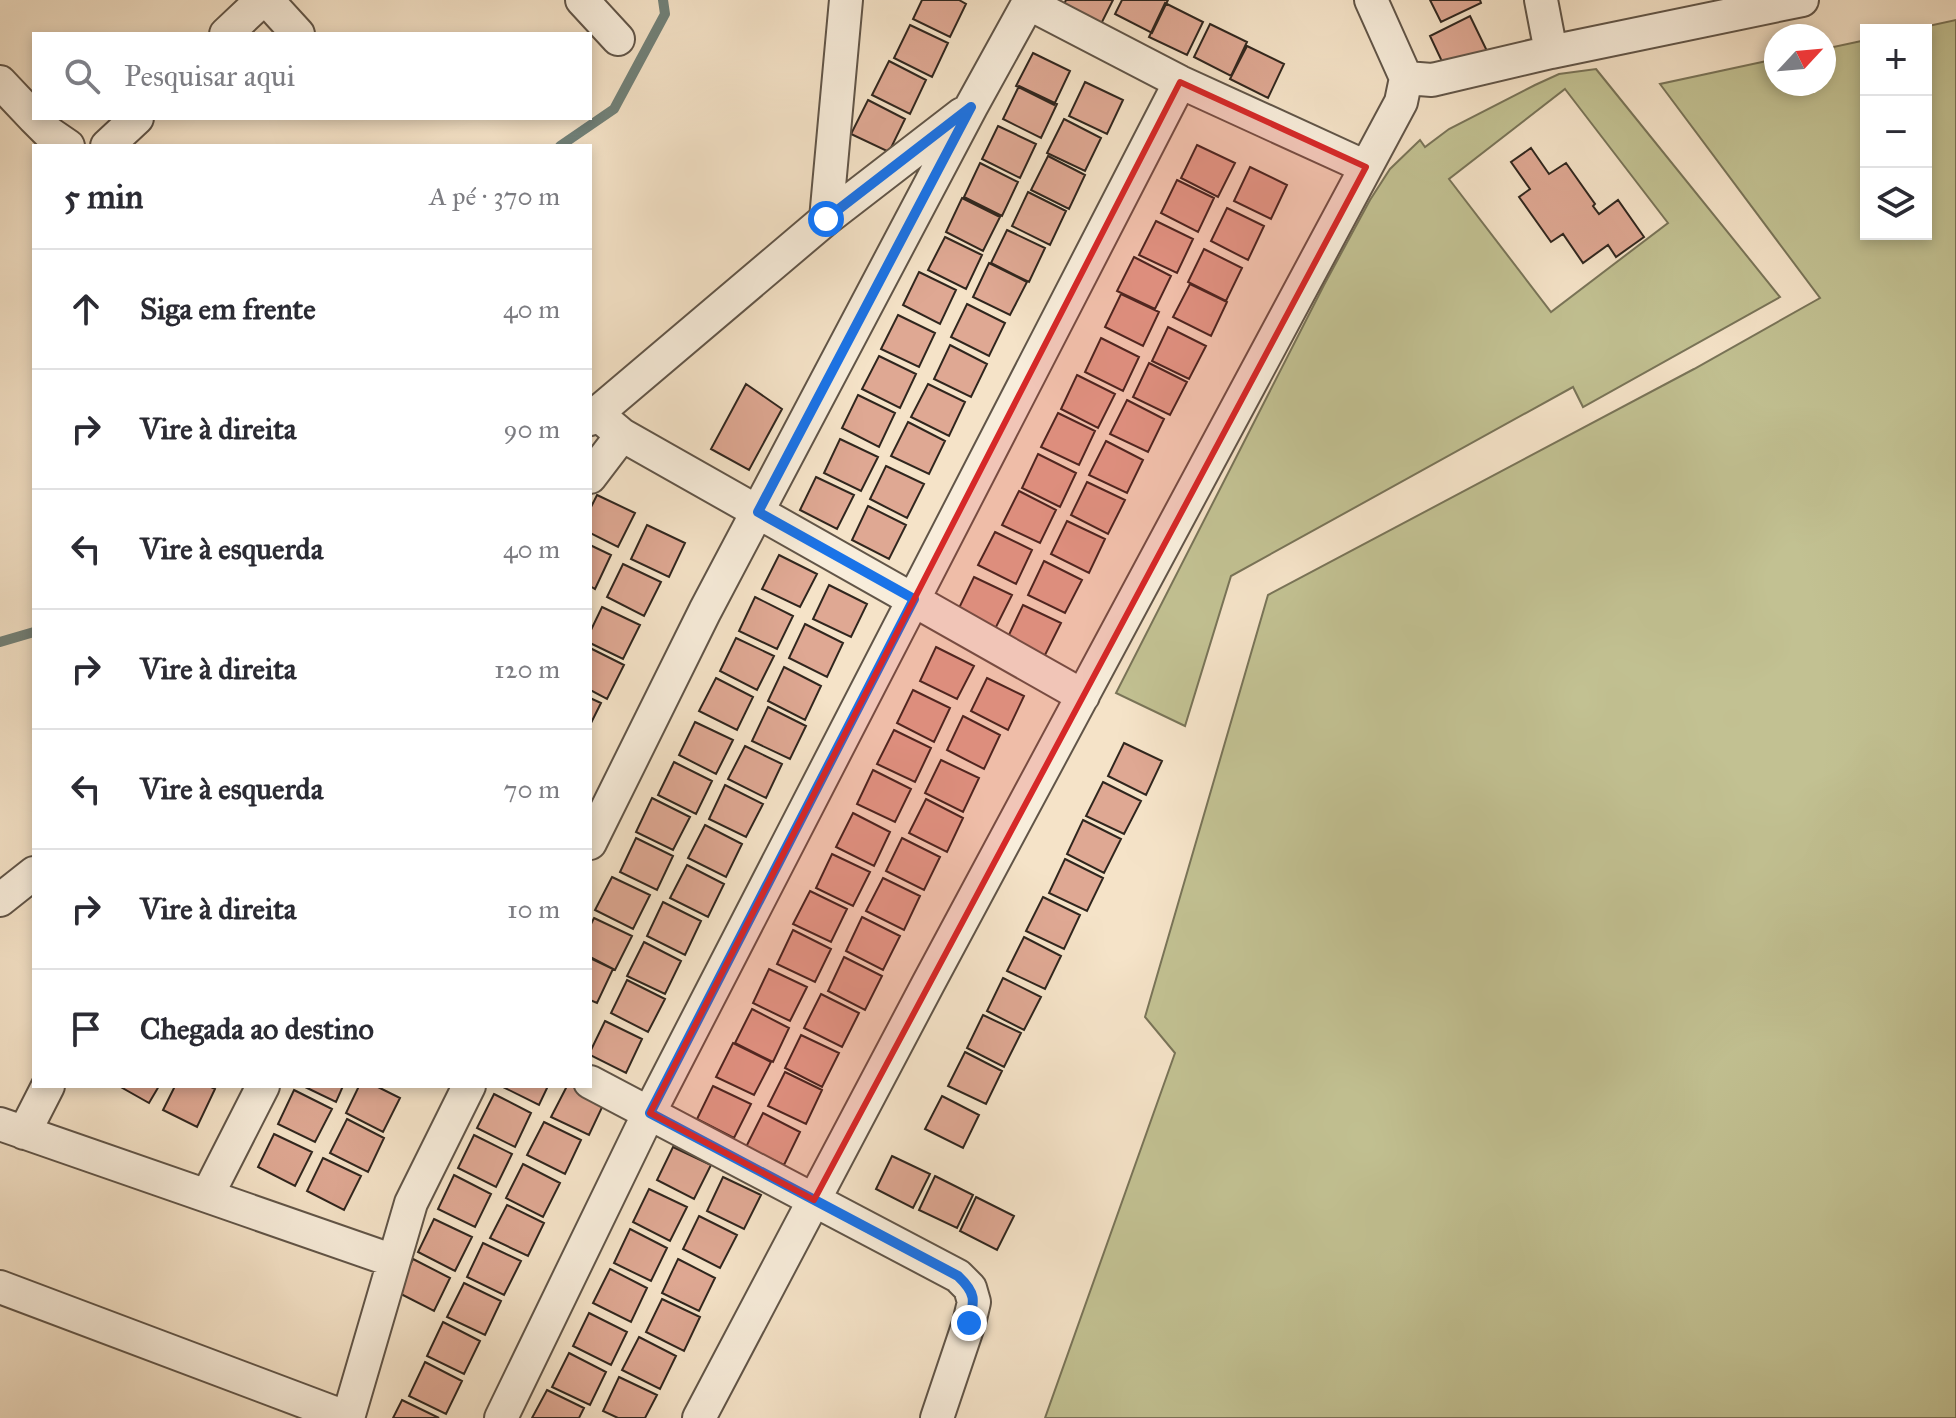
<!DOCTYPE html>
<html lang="pt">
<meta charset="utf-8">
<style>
body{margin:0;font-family:"IM FELL Great Primer",serif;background:#f2f2f3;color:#2b2b33}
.controls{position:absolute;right:24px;top:24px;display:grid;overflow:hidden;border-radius:0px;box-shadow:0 4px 12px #0003}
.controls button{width:72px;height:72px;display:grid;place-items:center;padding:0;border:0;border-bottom:2px solid #e1e1e2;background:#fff;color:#2b2b33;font:40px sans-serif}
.compass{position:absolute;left:1764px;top:24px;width:72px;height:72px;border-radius:50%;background:#fff;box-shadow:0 4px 12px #0003;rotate:64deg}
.stop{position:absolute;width:24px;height:24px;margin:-18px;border:6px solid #1a73e8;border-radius:50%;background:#fff}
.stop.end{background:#1a73e8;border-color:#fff;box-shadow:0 2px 8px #0008}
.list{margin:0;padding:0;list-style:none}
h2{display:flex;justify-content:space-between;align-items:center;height:104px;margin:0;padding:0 32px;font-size:34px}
h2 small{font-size:26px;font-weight:400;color:#7c7c81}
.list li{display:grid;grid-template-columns:52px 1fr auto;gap:24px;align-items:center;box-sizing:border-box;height:120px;padding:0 32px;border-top:2px solid #e1e1e2}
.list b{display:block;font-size:30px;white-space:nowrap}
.list em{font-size:26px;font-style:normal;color:#7c7c81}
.icon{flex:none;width:44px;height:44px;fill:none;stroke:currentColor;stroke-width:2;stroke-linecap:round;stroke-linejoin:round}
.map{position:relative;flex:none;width:1956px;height:1418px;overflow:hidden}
.search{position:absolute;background:#fff;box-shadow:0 4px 12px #0003;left:32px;top:32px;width:560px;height:88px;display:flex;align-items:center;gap:20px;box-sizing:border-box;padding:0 28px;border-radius:0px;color:#7c7c81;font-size:30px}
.panel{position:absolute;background:#fff;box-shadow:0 4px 12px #0003;left:32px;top:144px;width:560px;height:944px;border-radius:0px}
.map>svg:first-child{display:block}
.green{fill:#c2c192;stroke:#797458;stroke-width:2;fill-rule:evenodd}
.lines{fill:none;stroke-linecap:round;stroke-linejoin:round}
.stream{stroke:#718179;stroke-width:10}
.building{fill:#dfa893;stroke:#30261e;stroke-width:2}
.minor-casing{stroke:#615548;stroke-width:36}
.minor{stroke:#f8eddb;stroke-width:32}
.route{stroke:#1a73e8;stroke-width:10}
.marked{fill:#d62828;fill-opacity:0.2;stroke:#d62828;stroke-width:6;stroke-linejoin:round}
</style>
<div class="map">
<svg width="1956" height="1418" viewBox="0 0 1956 1418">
<rect width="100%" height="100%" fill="#f5e3c8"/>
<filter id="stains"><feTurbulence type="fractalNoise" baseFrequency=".0025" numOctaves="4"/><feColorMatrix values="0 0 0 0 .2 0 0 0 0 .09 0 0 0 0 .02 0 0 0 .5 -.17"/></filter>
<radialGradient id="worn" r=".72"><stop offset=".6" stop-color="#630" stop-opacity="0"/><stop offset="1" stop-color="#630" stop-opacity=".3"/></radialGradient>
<path class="green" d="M1956,20V1418H1045L1175,1053L1145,1017L1268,595L1694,369L1820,298L1660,84L1776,59V84H1824V49L1866,40V234H1926V30H1910Z
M1596,69L1780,297L1583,407L1573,387L1231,576L1185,726L1116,693L1324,285L1370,200L1390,169L1420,140L1425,147L1449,129L1535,85L1559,74ZM1565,89L1668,223L1551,312L1449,179Z"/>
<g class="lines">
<path class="stream" d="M560,146L614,109L665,14L663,0
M0,642L34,632"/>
</g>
<path class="building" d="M922,0H959L966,4L950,37L913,19Z
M1066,0H1113L1096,34L1059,15Z
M1122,0H1168L1152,33L1115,14Z
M1430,0H1480L1481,3L1441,22Z
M1165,3L1203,22L1187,55L1149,37Z
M1470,16L1487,51L1446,70L1430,36Z
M1210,24L1247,42L1231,76L1194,57Z
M910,25L948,43L932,77L894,58Z
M1247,46L1284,64L1268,98L1230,79Z
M1033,53L1070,71L1054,105L1016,86Z
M889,61L926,80L910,114L872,95Z
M1085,82L1123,100L1107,134L1069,116Z
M1019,86L1057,104L1041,138L1003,119Z
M868,100L905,119L889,152L851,134Z
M1064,119L1101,138L1085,171L1047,153Z
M998,126L1036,144L1020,178L982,159Z
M1197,145L1235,163L1218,197L1181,178Z
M1531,148L1549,174L1566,163L1595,204L1593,206L1599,214L1618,200L1644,237L1616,257L1608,245L1583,263L1563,234L1551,242L1519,197L1530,189L1511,162Z
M1048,156L1085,175L1069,209L1031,190Z
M980,163L1018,182L1002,216L964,197Z
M1250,167L1287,185L1271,219L1234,201Z
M1177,180L1214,198L1198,232L1161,213Z
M1028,192L1066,211L1050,245L1012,226Z
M962,198L1000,217L983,251L946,232Z
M1227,208L1264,226L1248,260L1211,241Z
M1156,221L1193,239L1177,273L1139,255Z
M1007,230L1045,248L1029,282L991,263Z
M945,237L982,255L966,289L928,270Z
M1204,249L1242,268L1226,301L1188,282Z
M1134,257L1171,276L1155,309L1117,291Z
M989,263L1027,282L1010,315L973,297Z
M919,272L956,290L940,324L903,305Z
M1190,284L1227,302L1211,336L1173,317Z
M1121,294L1159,312L1143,346L1105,327Z
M967,304L1005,323L989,356L951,337Z
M898,315L935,333L919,367L881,349Z
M1168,327L1206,346L1189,379L1152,361Z
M1101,338L1139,357L1123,391L1085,372Z
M950,345L987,364L971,397L934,379Z
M879,356L916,374L900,408L862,389Z
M1149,363L1187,382L1170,415L1133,397Z
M1077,375L1115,394L1098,428L1061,409Z
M746,384L782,409L749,470L711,449Z
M928,384L965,402L949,436L911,417Z
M858,395L895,413L879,447L842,428Z
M1127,400L1164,419L1148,452L1110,434Z
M1058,413L1095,431L1079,465L1041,447Z
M908,422L945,441L929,474L891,456Z
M840,439L878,457L861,491L824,473Z
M1106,441L1143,460L1127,493L1089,475Z
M1038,454L1076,473L1060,507L1022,488Z
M886,466L924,484L907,518L870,499Z
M816,477L854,495L837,529L800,510Z
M1087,482L1125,500L1108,534L1071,515Z
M1019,491L1056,510L1040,543L1002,525Z
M597,495L635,513L618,547L590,533V509Z
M868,506L906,525L889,559L852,540Z
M1067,521L1105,539L1089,573L1051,554Z
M647,525L685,543L669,577L631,559Z
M995,532L1032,550L1016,584L978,565Z
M590,545L611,555L595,589L590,586Z
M779,555L817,574L800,607L762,589Z
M1044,561L1082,580L1065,613L1028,595Z
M623,564L661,582L644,616L607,597Z
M974,577L1012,595L995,629L958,610Z
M829,585L867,604L851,637L813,619Z
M755,597L793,616L777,649L739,631Z
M1023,605L1061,623L1044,657L1007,639Z
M602,607L640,625L623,659L590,643V632Z
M805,624L843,643L827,677L789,658Z
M736,638L774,656L757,690L720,671Z
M936,647L974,666L957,699L920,681Z
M590,648L624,665L607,699L590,690Z
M784,667L821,686L805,720L768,701Z
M716,678L753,697L737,730L699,711Z
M987,678L1024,696L1008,730L971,711Z
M913,690L950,708L934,742L897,723Z
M590,698L601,703L590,725Z
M768,707L806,726L790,759L752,741Z
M963,716L1000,735L984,769L947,750Z
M695,722L733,740L716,774L679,755Z
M894,730L931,748L915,782L877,764Z
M1124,743L1162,761L1146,795L1108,776Z
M745,746L782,764L766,798L728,779Z
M941,760L979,778L963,812L925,793Z
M674,762L712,781L696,814L658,795Z
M873,770L911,789L895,822L857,804Z
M1103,782L1141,801L1124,834L1086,816Z
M725,785L763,804L746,837L709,819Z
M652,798L690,817L673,850L636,832Z
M926,799L963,818L947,852L909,833Z
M853,813L890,832L874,866L836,847Z
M1083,820L1121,839L1104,873L1067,854Z
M705,825L742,844L726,877L688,858Z
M636,838L673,856L657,890L620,872Z
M902,838L940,857L924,890L886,871Z
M832,854L870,872L853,906L816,888Z
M1065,859L1103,878L1087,911L1049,893Z
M687,865L724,884L708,917L670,898Z
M612,877L650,895L633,929L595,910Z
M883,878L920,896L904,930L866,911Z
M810,891L847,909L831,942L793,924Z
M1043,897L1080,915L1064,949L1026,931Z
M663,902L701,921L685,955L647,936Z
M862,917L900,936L883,970L846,951Z
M594,918L632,936L615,970L590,957V926Z
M793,930L831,949L815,982L777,964Z
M1024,937L1061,956L1045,989L1007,971Z
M644,942L681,961L665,994L627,976Z
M844,957L882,976L865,1010L828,991Z
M590,958L613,969L597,1003L590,1000Z
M769,969L807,987L790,1021L753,1003Z
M1003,978L1041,997L1024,1030L987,1011Z
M627,980L665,999L648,1032L611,1013Z
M821,994L859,1013L842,1047L804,1028Z
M752,1009L789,1028L773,1062L735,1043Z
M983,1015L1021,1033L1004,1067L967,1048Z
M605,1021L642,1039L626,1073L590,1055V1052Z
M801,1035L839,1053L822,1087L785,1068Z
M733,1043L771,1062L754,1095L716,1077Z
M965,1052L1002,1071L986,1104L948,1086Z
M785,1072L822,1090L806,1124L768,1106Z
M119,1086H159L149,1103Z
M175,1086H209L215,1089L197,1127L163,1110Z
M303,1086H343L336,1102Z
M359,1086H376L400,1098L383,1132L346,1113Z
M501,1086H548L539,1105Z
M567,1086H574L605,1101L589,1135L551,1117Z
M713,1086L751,1104L734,1138L697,1119Z
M294,1090L332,1109L315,1142L278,1124Z
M494,1094L531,1113L515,1147L477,1128Z
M942,1096L979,1115L963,1148L925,1129Z
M763,1113L800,1132L784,1165L746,1147Z
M347,1119L384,1138L368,1172L330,1153Z
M544,1122L581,1140L565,1174L527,1155Z
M274,1134L312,1152L295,1186L258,1167Z
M474,1135L512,1154L496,1187L458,1168Z
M673,1147L711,1165L694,1199L657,1180Z
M892,1156L930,1174L913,1208L876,1189Z
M323,1158L361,1176L344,1210L307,1191Z
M523,1164L560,1183L543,1217L506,1198Z
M454,1175L491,1194L475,1227L438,1209Z
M935,1176L973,1195L957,1228L919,1210Z
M723,1177L761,1195L744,1229L707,1211Z
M649,1189L687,1207L670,1241L633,1222Z
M976,1197L1014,1216L997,1250L960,1231Z
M507,1205L544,1223L528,1256L490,1238Z
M699,1216L737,1235L720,1268L683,1249Z
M434,1219L472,1237L455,1271L418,1252Z
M630,1229L667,1248L651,1281L614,1263Z
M483,1243L521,1261L504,1295L467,1277Z
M413,1259L450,1278L434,1311L397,1292Z
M678,1259L715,1278L699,1311L662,1293Z
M610,1269L647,1288L631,1322L593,1303Z
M464,1283L501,1301L485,1335L447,1317Z
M662,1299L700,1317L684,1351L646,1332Z
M589,1313L627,1332L611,1365L573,1346Z
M443,1322L480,1341L464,1374L427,1356Z
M639,1337L676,1356L660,1389L622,1370Z
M569,1353L606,1372L590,1405L552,1387Z
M425,1362L462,1381L446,1414L409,1396Z
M619,1377L657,1395L645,1418H618L603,1411Z
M547,1390L584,1408L579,1418H532Z
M402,1400L439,1418H393Z"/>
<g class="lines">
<defs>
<path id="minor" d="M267,0L298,34
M582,0L618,39
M1541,0L1551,52
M1028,3L1180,82L1366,167
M226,34L262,0
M1406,78L1432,80L1551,52L1802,0
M0,82L34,118
M34,118L49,133L68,146
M107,146L137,118
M826,219L846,0
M596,413L622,435L1083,696
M590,419L826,219L962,114
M590,477L622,435
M590,843L705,611L971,107L1030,0
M0,900L34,873
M590,1082L958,1276L970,1288L974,1302L969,1323L937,1418
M0,1124L394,1261
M24,1133L48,1086
M207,1196L263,1086
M0,1287L348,1418
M348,1418L411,1203L469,1086
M501,1418L645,1121L1180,82
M699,1418L928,984L1401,102L1406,78L1371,0"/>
</defs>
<use href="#minor" class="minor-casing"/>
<use href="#minor" class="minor"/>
</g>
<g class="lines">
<path class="route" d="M826,219L971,107L758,512L914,599L650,1113L958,1276C976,1293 975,1300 969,1323"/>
</g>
<path class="marked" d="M1180,82L1366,167L814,1200L650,1113Z"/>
<rect width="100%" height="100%" filter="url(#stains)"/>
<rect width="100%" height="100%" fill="url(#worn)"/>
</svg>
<div class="controls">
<button>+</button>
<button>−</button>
<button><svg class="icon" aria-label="layers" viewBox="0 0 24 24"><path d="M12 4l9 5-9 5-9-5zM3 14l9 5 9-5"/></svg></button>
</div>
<svg class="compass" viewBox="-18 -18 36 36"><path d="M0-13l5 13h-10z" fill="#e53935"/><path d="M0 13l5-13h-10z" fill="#7c7c81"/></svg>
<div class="stop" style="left:826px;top:219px"></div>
<div class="stop end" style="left:969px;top:1323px"></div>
<div class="search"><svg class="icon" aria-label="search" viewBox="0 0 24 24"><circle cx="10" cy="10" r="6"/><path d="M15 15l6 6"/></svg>Pesquisar aqui</div>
<section class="panel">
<h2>5 min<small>A pé · 370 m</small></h2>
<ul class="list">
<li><svg class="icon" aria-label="ahead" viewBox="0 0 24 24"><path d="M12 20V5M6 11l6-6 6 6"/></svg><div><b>Siga em frente</b></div><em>40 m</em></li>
<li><svg class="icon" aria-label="right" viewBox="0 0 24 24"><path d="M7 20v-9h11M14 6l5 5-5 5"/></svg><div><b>Vire à direita</b></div><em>90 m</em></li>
<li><svg class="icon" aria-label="left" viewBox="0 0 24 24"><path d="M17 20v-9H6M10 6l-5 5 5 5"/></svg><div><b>Vire à esquerda</b></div><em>40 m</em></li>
<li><svg class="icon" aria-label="right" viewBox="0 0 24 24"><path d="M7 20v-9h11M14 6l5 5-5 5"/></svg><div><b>Vire à direita</b></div><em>120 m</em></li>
<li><svg class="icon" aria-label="left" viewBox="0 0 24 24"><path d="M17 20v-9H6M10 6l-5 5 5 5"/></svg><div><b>Vire à esquerda</b></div><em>70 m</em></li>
<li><svg class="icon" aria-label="right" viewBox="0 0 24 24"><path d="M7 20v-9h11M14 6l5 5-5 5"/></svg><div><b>Vire à direita</b></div><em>10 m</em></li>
<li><svg class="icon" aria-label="arrive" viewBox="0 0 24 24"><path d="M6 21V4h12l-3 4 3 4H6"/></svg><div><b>Chegada ao destino</b></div></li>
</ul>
</section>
</div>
